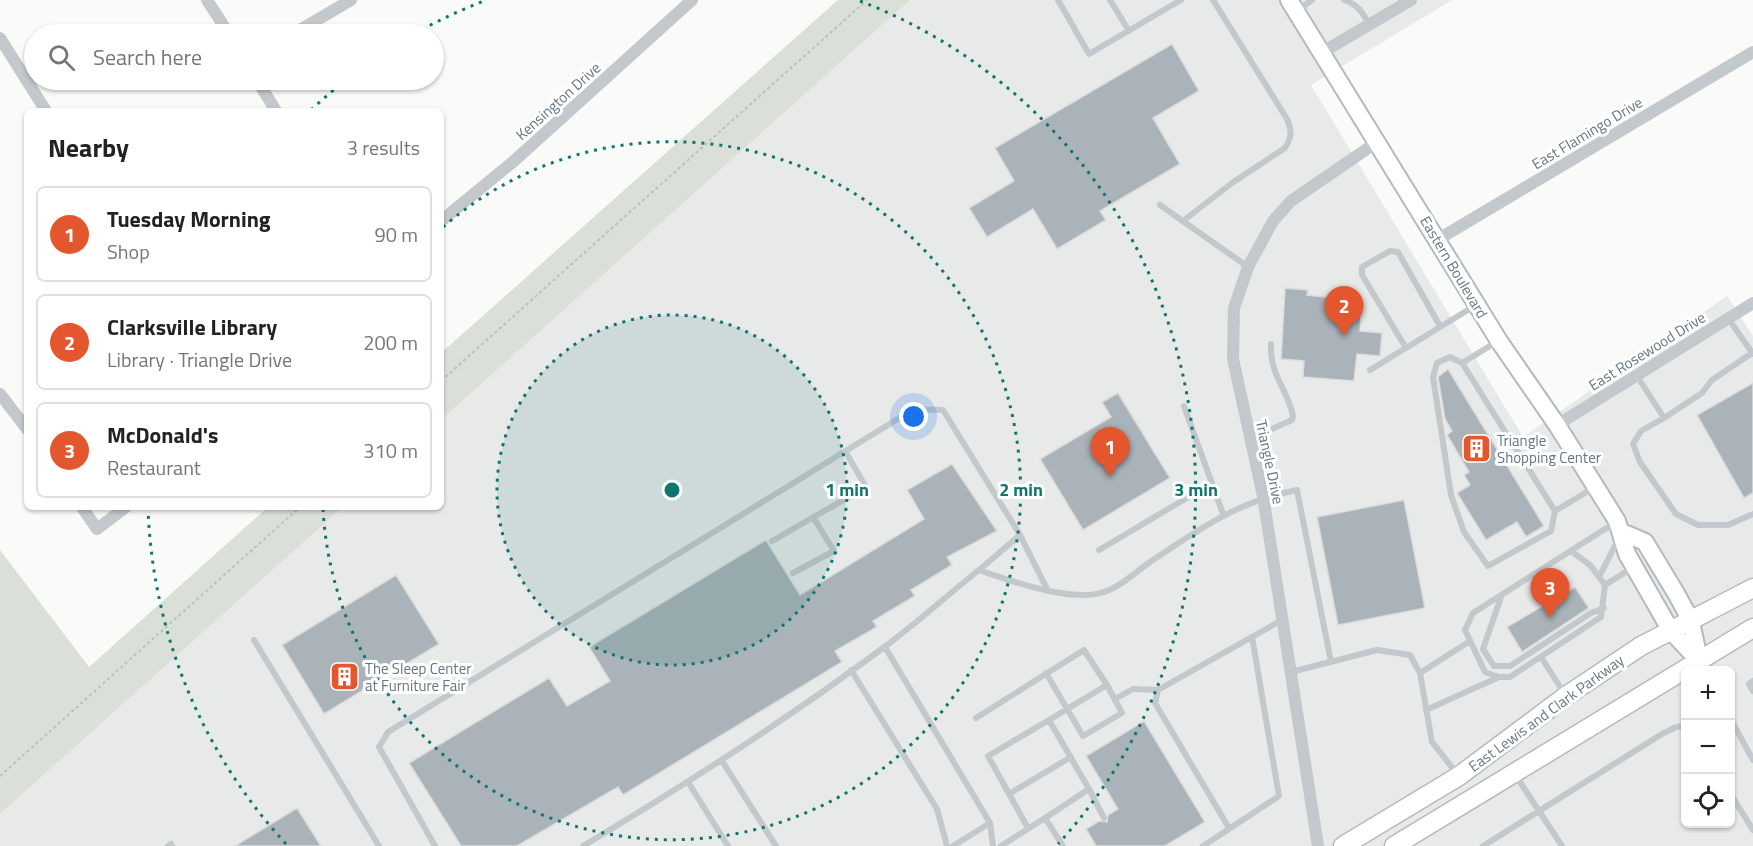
<!DOCTYPE html>
<meta charset="utf-8">
<style>
body{margin:0;font-family:"Titillium Web",sans-serif;background:#f2f2f2;color:#222}
.controls{position:absolute;right:18px;bottom:18px;display:grid;overflow:hidden;border-radius:9px;box-shadow:0 2px 4px #0004}
.controls button{width:54px;height:54px;display:grid;place-items:center;padding:0;border:0;border-bottom:2px solid #e0e0e0;background:#fff;color:#222;font:30px sans-serif}
.you{position:absolute;left:914px;top:417px;width:21px;height:21px;margin:-15px;border:4px solid #fff;border-radius:50%;background:#1a73e8;box-shadow:0 0 0 9px #1a73e833}
.badge{display:grid;place-items:center;width:39px;height:39px;border-radius:50%;background:#e4572e;color:#fff;font-size:20px;font-weight:700}
.pin{position:absolute;translate:-50% -50px;filter:drop-shadow(0 2px 3px #0008)}
.pin::after{content:'';position:absolute;top:32px;width:21px;height:18px;background:inherit;clip-path:polygon(0 0,100% 0,50% 100%)}
.list{margin:0;padding:0;list-style:none}
h2{display:flex;justify-content:space-between;align-items:center;height:78px;margin:0;padding:0 24px;font-size:26px}
h2 small{font-size:20px;font-weight:400;color:#767676}
.list li{display:grid;grid-template-columns:39px 1fr auto;gap:18px;align-items:center;box-sizing:border-box;height:96px;margin:0 12px 12px;padding:0 12px;border:2px solid #e0e0e0;border-radius:9px}
.list b{display:block;font-size:22px;white-space:nowrap}
.list p{margin:0;font-size:20px;white-space:nowrap;color:#767676}
.list em{font-size:20px;font-style:normal;color:#767676}
.icon{flex:none;width:33px;height:33px;fill:none;stroke:currentColor;stroke-width:2;stroke-linecap:round;stroke-linejoin:round}
.map{position:relative;flex:none;width:1753px;height:846px;overflow:hidden}
.search{position:absolute;background:#fff;box-shadow:0 2px 4px #0004;left:24px;top:24px;width:420px;height:66px;display:flex;align-items:center;gap:15px;box-sizing:border-box;padding:0 21px;border-radius:33px;color:#767676;font-size:22px}
.panel{position:absolute;background:#fff;box-shadow:0 2px 4px #0004;left:24px;top:108px;width:420px;height:402px;border-radius:9px}
.map>svg:first-child{display:block}
.built{fill:#e8e9e9;fill-rule:evenodd}
.green{fill:#dadfd7}
.building{fill:#aab3b9;stroke:#dcdcda;stroke-width:1.5}
.lines{fill:none;stroke-linecap:round;stroke-linejoin:round}
.secondary-casing{stroke:#b3babf;stroke-width:20}
.primary-casing{stroke:#b5babe;stroke-width:21}
.path{stroke:#bbbfc2;stroke-width:2;stroke-dasharray:3 3;stroke-linecap:butt}
.lane{stroke:#c3c8cc;stroke-width:6}
.street{stroke:#c3c8cc;stroke-width:12}
.secondary{stroke:#fff;stroke-width:16}
.primary{stroke:#fff;stroke-width:18}
.ring{fill:none;stroke:#0f766e;stroke-width:3;stroke-dasharray:3 6}
.labels{text-anchor:middle;dominant-baseline:central;stroke-width:6;stroke-linejoin:round;paint-order:stroke}
.street-label{font-size:15px;fill:#657683;stroke:#fff}
.poi-label{font-size:15px;fill:#657683;stroke:#fff;text-anchor:start}
.centre{fill:#0f766e;stroke:#fff;stroke-width:3}
.ring-label{font-size:18px;text-anchor:middle;font-weight:bold;fill:#0f766e;stroke:#fff;stroke-width:6;stroke-linejoin:round;paint-order:stroke}
</style>
<div class="map">
<svg width="1753" height="846" viewBox="0 0 1753 846">
<rect width="100%" height="100%" fill="#fafaf8"/>
<path class="built" d="M910,0H1452L1311,85L1523,437L1727,296L1753,336V846H0V814L343,507H441V420ZM1686,670H1730V824H1686Z"/>
<path class="green" d="M838,0H910L441,420V353Z
M268,507H343L0,814V550L89,667Z"/>
<path class="building" d="M1172,44L1199,91L1153,118L1180,164L1100,211L1106,220L1057,249L1033,209L987,237L969,208L1014,181L995,148Z
M1285,288L1308,290L1307,295L1334,298L1332,313L1361,316L1360,331L1382,333L1380,356L1357,354L1354,381L1303,377L1304,361L1281,359Z
M1448,369L1544,526L1526,537L1517,522L1486,540L1457,493L1470,485L1464,475L1469,472L1447,435L1452,431L1445,419L1438,377Z
M1753,383V493L1744,498L1697,415Z
M1118,393L1170,478L1083,530L1040,459L1111,417L1102,402Z
M952,464L997,531L947,557L952,565L911,590L915,596L873,621L877,627L835,651L842,662L623,795L618,787L517,846H461L409,763L549,678L567,706L610,681L589,647L766,540L800,595L924,519L907,490Z
M1404,500L1425,608L1338,625L1317,517Z
M396,575L439,644L324,714L282,645Z
M1575,587L1589,608L1522,652L1507,627Z
M1144,721L1205,822L1165,846H1096L1086,829L1099,821L1107,822L1108,815L1118,809L1086,756Z
M297,808L321,846H235Z"/>
<g class="lines">
<defs>
<path id="secondary" d="M1289,0L1499,341L1557,425L1617,521L1627,554L1671,631L1699,661
M1622,532L1645,542L1677,595L1691,621L1699,660"/>
<path id="primary" d="M1343,846L1459,776L1566,696L1641,646L1753,588
M1394,846L1753,628"/>
</defs>
<use href="#secondary" class="secondary-casing"/>
<use href="#primary" class="primary-casing"/>
<path class="path" d="M441,381L867,0
M0,776L300,507"/>
<path class="lane" d="M1058,0L1089,54L1181,0
M1110,0L1129,31
M1344,0C1357,4 1363,12 1369,25
M1298,10L1312,0
M1160,205L1248,267
M1183,221L1232,183L1285,148C1292,137 1292,131 1287,119L1213,0
M1728,318L1753,354
M1498,341L1462,363L1555,511L1595,487
M1406,348L1362,275V267L1390,251L1398,252L1440,326
M1462,363L1450,357L1437,363L1433,377L1451,495L1464,532L1488,566L1551,531L1555,511
M1370,370L1476,305
M1637,376L1664,418L1641,431L1633,444L1640,462L1676,514L1698,525H1728L1753,514
M1184,406L1223,514
M1664,418L1702,393L1712,380L1752,353
M1251,438L1292,420L1293,416C1288,389 1269,375 1271,344
M772,541L866,487L845,451
M1099,550L1212,483
M1571,551L1590,565L1605,585L1601,617L1510,677H1499L1485,672L1465,630L1473,613L1616,522
M979,570L1020,535
M793,573L834,551L813,517
M1599,577L1618,540
M1605,585L1632,568
M1501,597L1483,649L1494,666H1510L1591,613L1604,608
M254,640L379,846
M885,647L990,823L993,846
M1541,657L1564,693
M851,670L937,809L947,846
M1291,672L1377,650L1410,655L1420,673L1432,742L1458,775
M1046,673L1083,736L1122,713L1107,685
M1420,673L1470,641
M1753,681L1749,684L1753,691
M1115,699L1133,689L1158,690
M1426,710L1499,677
M976,718L1084,650L1107,685L1049,720
M1730,718L1753,760
M722,761L776,846
M1516,776L1562,846
M688,782L728,846
M1730,793L1753,830
M1009,794L1071,757
M1045,818L1089,789L1104,818
M1028,828L988,756L1049,720L1089,789
M1229,828L1155,703L1158,690L1282,620
M168,846L171,844L172,846
M435,846L379,747L388,732L914,409L943,410L1020,535L1047,589
M583,846C687,784 786,720 883,648C916,624 946,596 979,570C1012,581 1069,603 1104,592C1119,588 1137,571 1150,562C1200,529 1236,502 1297,490L1331,662
M953,846L990,823
M1001,846L1045,818L1063,846
M1203,846L1279,796L1252,637
M1483,846L1662,734L1676,727L1686,726"/>
<path class="street" d="M207,0L229,34
M293,34L351,0
M0,38L46,111
M1321,53L1411,0
M257,80L276,111
M441,221L514,161L692,0
M1437,240L1753,52
M0,394L27,429
M1557,425L1753,303
M82,507L97,529L126,507
M1318,846L1263,496L1233,359L1234,308L1248,267L1273,221L1291,201L1377,142"/>
<use href="#secondary" class="secondary"/>
<use href="#primary" class="primary"/>
</g>
<circle cx="672" cy="490" r="175" fill="#0f766e" fill-opacity=".12"/>
<g class="ring">
<circle cx="672" cy="490" r="175"/>
<path d="M443 227A349 349 0 1 1 323 508"/>
<path d="M286 844A524 524 0 0 1 148 508M311 110A524 524 0 0 1 346 80M414 34A524 524 0 0 1 484 1M860 1A524 524 0 0 1 1058 844"/>
</g>
<defs>
<symbol id="building-square" viewBox="-11 -11 22 22"><rect x="-9" y="-9" width="18" height="18" rx="4" fill="#e4572e" stroke="#fff"/><path d="M-4-6H4V6H1V3H-1V6H-4ZM-2.5-4.3h1.7v1.8h-1.7ZM.8-4.3h1.7v1.8H.8ZM-2.5-1h1.7V.8h-1.7ZM.8-1h1.7V.8H.8Z" fill="#fff"/></symbol>
</defs>
<g fill-rule="evenodd">
<use href="#building-square" x="1460" y="432" width="33" height="33"/>
<use href="#building-square" x="328" y="660" width="33" height="33"/>
</g>
<g class="labels">
<g class="street-label">
<text transform="translate(558 101) rotate(-42)">Kensington Drive</text>
<text transform="translate(1587 133) rotate(-31)">East Flamingo Drive</text>
<text transform="translate(1454 267) rotate(59)">Eastern Boulevard</text>
<text transform="translate(1647 351) rotate(-32)">East Rosewood Drive</text>
<text transform="translate(1270 462) rotate(78)">Triangle Drive</text>
<text transform="translate(1546 713) rotate(-36)">East Lewis and Clark Parkway</text>
</g>
<g class="poi-label">
<text x="1497" y="440">Triangle<tspan x="1497" dy="17">Shopping Center</tspan></text>
<text x="365" y="668">The Sleep Center<tspan x="365" dy="17">at Furniture Fair</tspan></text>
</g>
</g>
<circle cx="672" cy="490" r="9" class="centre"/>
<g class="ring-label">
<text x="847" y="496">1 min</text>
<text x="1021" y="496">2 min</text>
<text x="1196" y="496">3 min</text>
</g>
</svg>
<div class="controls">
<button>+</button>
<button>−</button>
<button><svg class="icon" aria-label="locate" viewBox="0 0 24 24"><circle cx="12" cy="12" r="6"/><path d="M12 2v4M12 18v4M2 12h4M18 12h4"/></svg></button>
</div>
<div class="you"></div>
<div class="pin badge" style="left:1110px;top:477px">1</div>
<div class="pin badge" style="left:1344px;top:336px">2</div>
<div class="pin badge" style="left:1550px;top:618px">3</div>
<div class="search"><svg class="icon" aria-label="search" viewBox="0 0 24 24"><circle cx="10" cy="10" r="6"/><path d="M15 15l6 6"/></svg>Search here</div>
<section class="panel">
<h2>Nearby<small>3 results</small></h2>
<ul class="list">
<li><span class="badge">1</span><div><b>Tuesday Morning</b><p>Shop</p></div><em>90 m</em></li>
<li><span class="badge">2</span><div><b>Clarksville Library</b><p>Library · Triangle Drive</p></div><em>200 m</em></li>
<li><span class="badge">3</span><div><b>McDonald's</b><p>Restaurant</p></div><em>310 m</em></li>
</ul>
</section>
</div>
